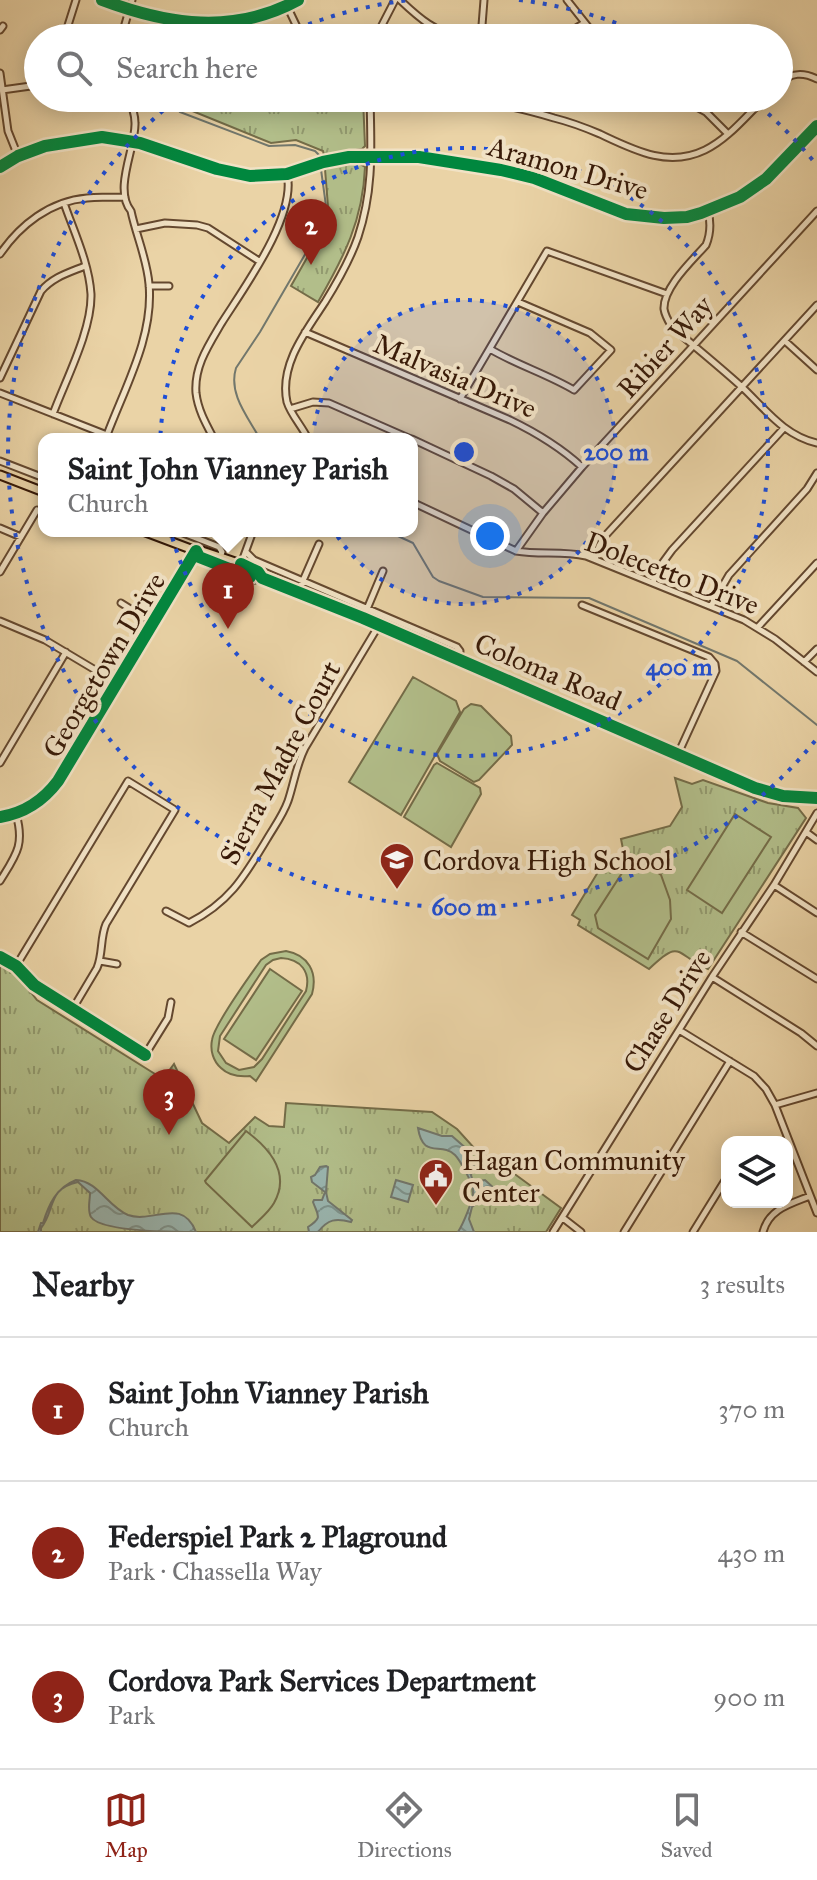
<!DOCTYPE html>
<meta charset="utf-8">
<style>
body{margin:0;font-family:"IM FELL Great Primer",serif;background:#f6f6f6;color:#202124}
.controls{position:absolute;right:24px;bottom:24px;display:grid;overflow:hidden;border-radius:16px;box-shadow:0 4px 20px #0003}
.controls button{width:72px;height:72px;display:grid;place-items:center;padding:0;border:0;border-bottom:2px solid #e0e0e0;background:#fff;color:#202124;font:40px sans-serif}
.you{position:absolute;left:490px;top:536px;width:28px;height:28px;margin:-20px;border:6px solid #fff;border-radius:50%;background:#1a73e8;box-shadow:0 0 0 12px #1a73e833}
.badge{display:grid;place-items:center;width:52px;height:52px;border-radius:50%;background:#8f2418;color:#fff;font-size:26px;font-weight:700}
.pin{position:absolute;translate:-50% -66px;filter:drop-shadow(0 2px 4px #0008)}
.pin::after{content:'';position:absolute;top:42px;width:28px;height:24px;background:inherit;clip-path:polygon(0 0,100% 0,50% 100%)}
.popup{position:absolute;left:38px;top:433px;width:380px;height:104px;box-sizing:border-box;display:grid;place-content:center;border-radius:16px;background:#fff;filter:drop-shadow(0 2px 6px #0005);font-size:26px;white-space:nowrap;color:#757577}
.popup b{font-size:30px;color:#202124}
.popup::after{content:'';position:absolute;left:50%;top:100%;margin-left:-16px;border:16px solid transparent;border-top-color:#fff}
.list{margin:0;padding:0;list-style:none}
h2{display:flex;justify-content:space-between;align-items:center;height:104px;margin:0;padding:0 32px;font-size:34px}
h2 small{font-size:26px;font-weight:400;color:#757577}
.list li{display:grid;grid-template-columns:52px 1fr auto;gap:24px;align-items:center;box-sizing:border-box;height:144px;padding:0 32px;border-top:2px solid #e0e0e0}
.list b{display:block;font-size:30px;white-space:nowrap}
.list p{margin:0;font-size:26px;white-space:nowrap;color:#757577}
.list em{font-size:26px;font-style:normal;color:#757577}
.icon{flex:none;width:44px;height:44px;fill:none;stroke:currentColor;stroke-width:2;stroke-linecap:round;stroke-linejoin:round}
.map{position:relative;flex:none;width:817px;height:1232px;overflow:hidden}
.search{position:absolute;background:#fff;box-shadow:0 4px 20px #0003;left:24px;right:24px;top:24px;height:88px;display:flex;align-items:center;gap:20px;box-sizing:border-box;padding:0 28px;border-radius:44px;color:#757577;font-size:30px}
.sheet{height:536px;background:#fff}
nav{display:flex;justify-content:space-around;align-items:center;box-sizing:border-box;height:112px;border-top:2px solid #e0e0e0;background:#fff;font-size:22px;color:#757577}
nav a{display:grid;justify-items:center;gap:4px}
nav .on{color:#8f2418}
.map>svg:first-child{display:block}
.grass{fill:url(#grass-tufts);stroke:#746c48;stroke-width:2}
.pitch{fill:#b2be8a;stroke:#746c48;stroke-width:2;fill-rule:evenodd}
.water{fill:url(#water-waves);stroke:#72776c;stroke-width:2}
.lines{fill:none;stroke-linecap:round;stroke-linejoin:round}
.stream{stroke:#72776c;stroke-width:2}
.minor-casing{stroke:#64482f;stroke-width:9}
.major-casing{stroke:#371907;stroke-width:11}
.minor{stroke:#f1e2c5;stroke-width:5}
.major{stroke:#ead3a6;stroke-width:7}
.cycleway-casing{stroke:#f1e2c5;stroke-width:17}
.cycleway{stroke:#00873e;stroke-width:12}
.ring{fill:none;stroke:#1d4ed8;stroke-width:4;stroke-dasharray:4 8}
.labels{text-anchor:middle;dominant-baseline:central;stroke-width:8;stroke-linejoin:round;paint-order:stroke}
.street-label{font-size:28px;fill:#371907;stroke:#f1e2c5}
.poi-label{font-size:28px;fill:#371907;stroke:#f1e2c5;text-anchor:start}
.centre{fill:#1d4ed8;stroke:#f1e2c5;stroke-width:4}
.ring-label{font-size:24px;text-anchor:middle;font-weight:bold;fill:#1d4ed8;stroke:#f1e2c5;stroke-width:8;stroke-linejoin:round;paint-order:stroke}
</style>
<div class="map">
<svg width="817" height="1232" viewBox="0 0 817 1232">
<defs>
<pattern id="grass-tufts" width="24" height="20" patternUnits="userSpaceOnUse" patternTransform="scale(2)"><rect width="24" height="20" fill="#b2be8a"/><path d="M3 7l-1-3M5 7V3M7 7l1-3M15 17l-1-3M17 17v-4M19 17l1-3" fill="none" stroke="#929a6f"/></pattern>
<pattern id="water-waves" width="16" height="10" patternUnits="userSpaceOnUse" patternTransform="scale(2)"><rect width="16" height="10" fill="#9ab6b0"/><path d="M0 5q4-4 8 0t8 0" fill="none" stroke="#7e938d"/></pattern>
</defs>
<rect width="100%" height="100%" fill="#ead3a6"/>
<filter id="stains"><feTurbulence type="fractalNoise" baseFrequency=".0025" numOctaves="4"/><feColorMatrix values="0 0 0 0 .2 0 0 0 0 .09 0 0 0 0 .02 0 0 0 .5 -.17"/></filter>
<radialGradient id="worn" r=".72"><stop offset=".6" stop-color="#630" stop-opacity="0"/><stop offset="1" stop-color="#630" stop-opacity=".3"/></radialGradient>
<path class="grass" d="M178,98H363L365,146L362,149L324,155L323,151L296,140L271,143L180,106Z
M358,163L365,167C363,220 344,257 318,302L291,286L329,219L325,169L340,165Z
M675,778L692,784L703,780L768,803L798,808L806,818L708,969C675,955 682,937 649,969L578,925L580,920L572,915L598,872L626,864L621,839L670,826L682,807Z
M0,964L14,971L37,1000L163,1079L174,1064L202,1123L229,1143L255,1117L269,1126L284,1127L286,1103L432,1112L457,1129L475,1149L516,1175L561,1208L546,1232H0Z"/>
<path class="pitch" d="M413,677L456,701L460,712L401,815L349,782Z
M471,704L481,706L511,736L512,745L479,780L474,782L440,761L437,754L464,709Z
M437,763L480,788L481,794L451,847L404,817L434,765Z
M735,814L771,837L722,913L687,890Z
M633,856L661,875L670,900L671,919L648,959L598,928L595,915Z
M286,951C308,955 318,972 312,994L256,1081L250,1076C239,1077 229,1076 221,1068C213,1061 210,1050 212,1040C214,1025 251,974 261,960L270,954ZM281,958C301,959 311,972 306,991L262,1059L254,1067L239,1070L226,1063L218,1051L220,1036L266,965L273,960Z
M270,969L302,991L256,1060L224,1039Z
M246,1131C269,1148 291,1173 274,1203C269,1212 259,1220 252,1227L206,1183L205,1181Z"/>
<path class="water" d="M418,1128L442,1136H452L469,1151L475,1161L471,1175L473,1182L485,1180L495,1189L499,1199L498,1202L477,1203L472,1207L469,1219L474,1232H458C463,1224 474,1199 473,1190C473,1184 460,1160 455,1155C441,1141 423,1160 418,1128Z
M326,1166L328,1167L326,1192L328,1201L352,1220L351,1222C336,1218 328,1219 318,1232H309L308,1227C323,1217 318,1216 313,1202L314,1200H322L325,1192L312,1182L311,1177L315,1175L320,1167Z
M76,1180C98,1181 108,1207 128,1215C153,1224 182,1196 196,1232C177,1232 101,1232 91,1217C87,1210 90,1201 90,1193L78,1182C46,1189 56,1210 41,1228V1232H38L41,1223H43C49,1204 56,1188 76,1180Z
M396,1180L413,1185L408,1202L391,1197Z"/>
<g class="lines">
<path class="stream" d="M174,98L175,106L180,112L269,146L295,145L315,151L319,155L327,213L325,220L260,332L236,368C228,394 248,417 260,439
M387,531L413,543L433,577L439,581L483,597L589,598L737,661L817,725"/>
<defs>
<path id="minor" d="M102,0C168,25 234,35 298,0
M400,0C419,18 436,33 463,38
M567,0L597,38
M287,6L297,27
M207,24L209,38
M0,30L3,26
M64,38L76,0
M121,38L132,0
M378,38L380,29L395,0
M481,38L484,0
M552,38L568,33L584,23
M0,73L8,131L18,156
M779,84C791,72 803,72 817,79
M2,90L38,85
M465,98C495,103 525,109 554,118C570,122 586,128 600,134C634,150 668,168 705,150C728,139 746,116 765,98
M680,98L706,112L728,134
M0,167L18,156L45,146L102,137L140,143L217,169L250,176L287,174L323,162L349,157H419L501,170L534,178L626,214L664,218L687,217L701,213L740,197L766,179L817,126
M708,211C711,223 711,233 706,245C693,260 663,287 664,309C665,316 669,322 672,327C696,348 720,367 743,388C766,410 785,436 817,443
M136,229L165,223L197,225L208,228L259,261
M0,254C20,225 50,201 87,198C99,197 112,197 125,197
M149,286H169
M305,332L510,420C537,433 560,447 582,467
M785,341L817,370
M490,349C517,365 547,374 574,390L611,350L590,333L518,302
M0,378L41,291C53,277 68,273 85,266
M0,393L117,439
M460,399L547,251L667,294
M290,409L313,402L329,403L411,439
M53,414C66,379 92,330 91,294C89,263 74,232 64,203
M107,435C125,387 154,336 149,284C147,259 136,235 131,211C113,189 136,147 135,123C135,114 132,106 128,98
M214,439C206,424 198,410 196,393C194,367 208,346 221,324C243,289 297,216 287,174
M308,439C302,426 291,415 287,402C279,365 306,331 325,302C338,281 350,260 358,237C374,189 371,147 370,98
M412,439L491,476L514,489L543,513
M0,461L44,478
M412,502L516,551C539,555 562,551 586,556L744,620L775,639L817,672
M0,528L21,537
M178,531L219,547L222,552L220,557
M516,551L543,513L582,467L817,211
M246,552L254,560L457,647L460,651L459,660
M595,559L599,546L605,536L817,305
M241,564L253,531
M0,572L37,510
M653,582L661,565L672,550L784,428
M298,592L319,544
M121,603L153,623
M582,605L709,657L715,664L716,671L678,754
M711,606L729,575L807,489L817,473
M367,609L383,571
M0,621L45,640L117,683
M758,627L817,563
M804,662L817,649
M0,763L66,652
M0,817C25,813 43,801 58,781L196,551
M806,832L817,840
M0,881C16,855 25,845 16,814
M774,885L817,913
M166,911L189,923C230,902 244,877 267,839C274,827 283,815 288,801C294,783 296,766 305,748L379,625
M741,932L817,979
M0,957L16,966L34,985L145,1055L168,1018L171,1002
M100,961L117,964
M16,966L128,781L175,810L106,924C100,938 103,954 97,968L72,1010
M712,977L801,1033L817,1046
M679,1030L754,1076L766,1089L775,1105L817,1213
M775,1105L817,1093
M563,1218L581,1232
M553,1232L712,977L774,885L817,813
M624,1232L730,1061
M693,1232L727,1177
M763,1232C769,1209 790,1204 810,1196"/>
<path id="major" d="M0,475L44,492
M143,531L196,551H202C218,557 253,565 262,578L363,618L755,788L783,796L817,798
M196,551L199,557L254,579L262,578"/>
</defs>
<use href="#minor" class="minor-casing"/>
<use href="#major" class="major-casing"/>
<use href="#minor" class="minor"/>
<use href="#major" class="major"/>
<defs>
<path id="cycleway" d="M102,0C168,25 234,35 298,0
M0,167L18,156L45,146L102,137L140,143L217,169L250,176L287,174L323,162L349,157H419L501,170L534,178L626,214L664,218L687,217L701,213L740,197L766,179L817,126
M241,564L258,572L262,578L363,618L755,788L783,796L817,798
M0,817C25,813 43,801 58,781L196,551L199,557L250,577
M0,957L16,966L34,985L145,1055"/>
</defs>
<use href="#cycleway" class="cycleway-casing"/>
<use href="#cycleway" class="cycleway"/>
</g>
<circle cx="464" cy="452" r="152" fill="#1d4ed8" fill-opacity=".12"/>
<g class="ring">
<circle cx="464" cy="452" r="152"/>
<circle cx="464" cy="452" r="304"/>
<path d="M815 741A455 455 0 1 1 178 98M275 38A455 455 0 0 1 409 0M519 0A455 455 0 0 1 653 38M750 98A455 455 0 0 1 815 163"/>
</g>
<defs>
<symbol id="school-pin" viewBox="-11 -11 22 30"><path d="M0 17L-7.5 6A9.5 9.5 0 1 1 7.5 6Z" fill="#8f2418" stroke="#f1e2c5"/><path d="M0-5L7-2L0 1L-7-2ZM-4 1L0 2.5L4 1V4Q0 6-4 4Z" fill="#fff"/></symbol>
<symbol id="civic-pin" viewBox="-11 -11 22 30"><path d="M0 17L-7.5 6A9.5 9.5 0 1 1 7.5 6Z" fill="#8f2418" stroke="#f1e2c5"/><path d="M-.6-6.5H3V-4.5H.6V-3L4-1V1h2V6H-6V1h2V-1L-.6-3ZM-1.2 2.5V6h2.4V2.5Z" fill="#fff"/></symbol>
</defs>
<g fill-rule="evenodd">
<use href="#school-pin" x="377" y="840" width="40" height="54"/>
<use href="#civic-pin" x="416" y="1156" width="40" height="54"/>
</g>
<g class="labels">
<g class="street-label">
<text transform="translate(568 168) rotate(16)">Aramon Drive</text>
<text transform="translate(665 347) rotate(-48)">Ribier Way</text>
<text transform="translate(455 376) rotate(23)">Malvasia Drive</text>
<text transform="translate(672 573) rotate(21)">Dolecetto Drive</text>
<text transform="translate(104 665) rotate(-59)">Georgetown Drive</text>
<text transform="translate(548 672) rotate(23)">Coloma Road</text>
<text transform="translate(280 763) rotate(-62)">Sierra Madre Court</text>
<text transform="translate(667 1011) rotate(-58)">Chase Drive</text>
</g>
<g class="poi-label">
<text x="423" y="860">Cordova High School</text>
<text x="462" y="1160">Hagan Community<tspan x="462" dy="32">Center</tspan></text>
</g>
</g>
<circle cx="464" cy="452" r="12" class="centre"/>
<g class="ring-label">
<text x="616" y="460">200 m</text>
<text x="679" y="675">400 m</text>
<text x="464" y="915">600 m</text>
</g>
<rect width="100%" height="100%" filter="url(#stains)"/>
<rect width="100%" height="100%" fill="url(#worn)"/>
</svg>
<div class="controls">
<button><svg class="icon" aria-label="layers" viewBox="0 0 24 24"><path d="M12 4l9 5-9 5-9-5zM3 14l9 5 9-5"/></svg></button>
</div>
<div class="you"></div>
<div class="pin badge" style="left:228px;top:629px">1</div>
<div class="popup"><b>Saint John Vianney Parish</b>Church</div>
<div class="pin badge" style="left:311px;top:265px">2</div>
<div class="pin badge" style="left:169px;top:1135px">3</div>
<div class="search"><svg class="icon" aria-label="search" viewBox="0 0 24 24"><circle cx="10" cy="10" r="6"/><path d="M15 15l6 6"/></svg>Search here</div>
</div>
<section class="sheet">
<h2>Nearby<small>3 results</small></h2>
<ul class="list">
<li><span class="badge">1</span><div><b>Saint John Vianney Parish</b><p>Church</p></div><em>370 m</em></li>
<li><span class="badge">2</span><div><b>Federspiel Park 2 Plaground</b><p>Park · Chassella Way</p></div><em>430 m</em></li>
<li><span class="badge">3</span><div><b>Cordova Park Services Department</b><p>Park</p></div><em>900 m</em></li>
</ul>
</section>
<nav>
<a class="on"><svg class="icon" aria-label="map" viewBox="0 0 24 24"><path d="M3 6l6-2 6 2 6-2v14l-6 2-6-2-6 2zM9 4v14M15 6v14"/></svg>Map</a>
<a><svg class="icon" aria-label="directions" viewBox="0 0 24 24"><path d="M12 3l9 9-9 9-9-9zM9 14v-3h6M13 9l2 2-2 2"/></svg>Directions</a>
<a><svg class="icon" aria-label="saved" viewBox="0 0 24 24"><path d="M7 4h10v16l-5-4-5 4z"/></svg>Saved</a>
</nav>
